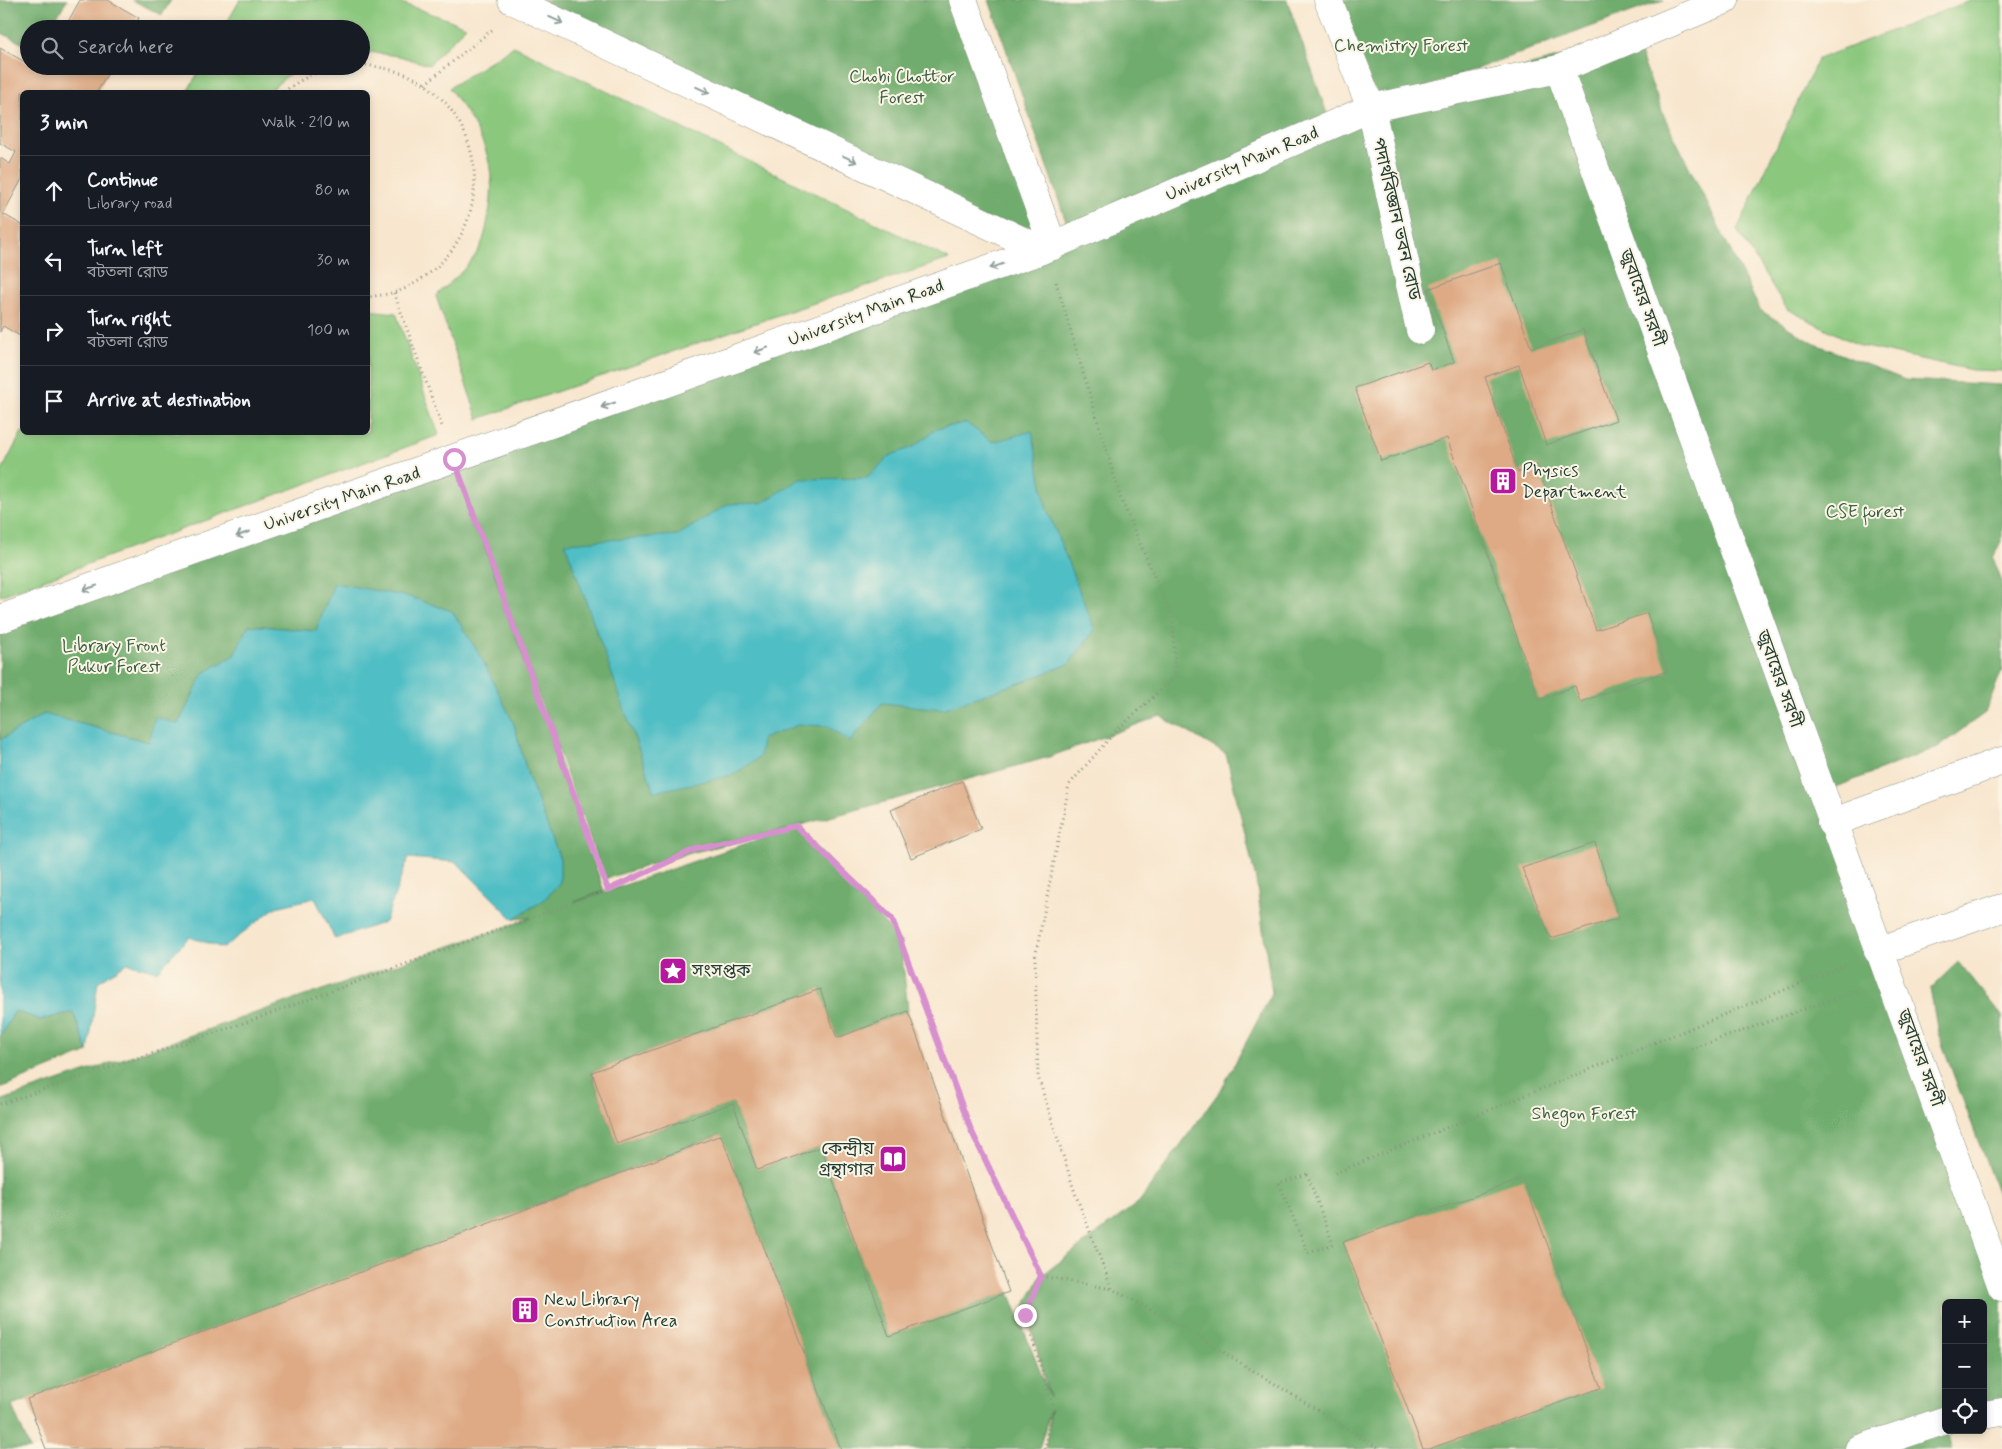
<!DOCTYPE html>
<meta charset="utf-8">
<style>
body{margin:0;font-family:Mynerve,"Noto Sans Bengali",sans-serif;background:#20242c;color:#f1f3f6}
.controls{position:absolute;right:15px;bottom:15px;display:grid;overflow:hidden;border-radius:8px;box-shadow:0 2px 8px #0003}
.controls button{width:45px;height:45px;display:grid;place-items:center;padding:0;border:0;border-bottom:1px solid #363941;background:#171b24;color:#f1f3f6;font:25px sans-serif}
.stop{position:absolute;width:15px;height:15px;margin:-11px;border:4px solid #d690ce;border-radius:50%;background:#fff}
.stop.end{background:#d690ce;border-color:#fff;box-shadow:0 1px 5px #0008}
.list{margin:0;padding:0;list-style:none}
h2{display:flex;justify-content:space-between;align-items:center;height:65px;margin:0;padding:0 20px;font-size:21px}
h2 small{font-size:16px;font-weight:400;color:#9ea1a6}
.list li{display:grid;grid-template-columns:32px 1fr auto;gap:15px;align-items:center;box-sizing:border-box;height:70px;padding:0 20px;border-top:1px solid #363941}
.list b{display:block;font-size:19px;white-space:nowrap}
.list p{margin:0;font-size:16px;white-space:nowrap;color:#9ea1a6}
.list em{font-size:16px;font-style:normal;color:#9ea1a6}
.icon{flex:none;width:28px;height:28px;fill:none;stroke:currentColor;stroke-width:2;stroke-linecap:round;stroke-linejoin:round}
.map{position:relative;flex:none;width:2002px;height:1449px;overflow:hidden}
.search{position:absolute;background:#171b24;box-shadow:0 2px 8px #0003;left:20px;top:20px;width:350px;height:55px;display:flex;align-items:center;gap:12px;box-sizing:border-box;padding:0 18px;border-radius:28px;color:#9ea1a6;font-size:19px}
.panel{position:absolute;background:#171b24;box-shadow:0 2px 8px #0003;left:20px;top:90px;width:350px;height:345px;border-radius:8px}
.map>svg:first-child{display:block}
.green{fill:#8bc87e;stroke:#558259}
.forest{fill:#70ac6d;stroke:#487450;fill-rule:evenodd}
.water{fill:#50bec5;stroke:#387e7c}
.building{fill:#deaa85}
.lines{fill:none;stroke-linecap:round;stroke-linejoin:round}
.minor-casing{stroke:#8c9281;stroke-width:29}
.tertiary-casing{stroke:#8c9281;stroke-width:29}
.path{stroke:#8c9281;stroke-width:3;stroke-dasharray:1 4;stroke-linecap:butt}
.minor{stroke:#fff;stroke-width:28}
.tertiary{stroke:#fff;stroke-width:28}
.oneway{stroke:#8f9e9a}
.route{stroke:#d690ce;stroke-width:6}
.labels{text-anchor:middle;dominant-baseline:central;stroke-width:4;stroke-linejoin:round;paint-order:stroke}
.park-label{font-size:18px;fill:#3a6046;stroke:#fcf5e5}
.street-label{font-size:18px;fill:#1f3d34;stroke:#fcf5e5}
.poi-label{font-size:18px;fill:#1f3d34;stroke:#fcf5e5;text-anchor:start}
</style>
<div class="map">
<svg width="2002" height="1449" viewBox="0 0 2002 1449">
<rect width="100%" height="100%" fill="#fcf5e5"/>
<filter id="ink" filterUnits="userSpaceOnUse"><feTurbulence type="fractalNoise" baseFrequency=".02" numOctaves="2"/><feDisplacementMap in="SourceGraphic" scale="10" xChannelSelector="R" yChannelSelector="G"/><feConvolveMatrix kernelMatrix="1 2 1 2 8 2 1 2 1" color-interpolation-filters="sRGB"/></filter>
<filter id="wash" filterUnits="userSpaceOnUse"><feTurbulence type="fractalNoise" baseFrequency=".0096" numOctaves="4" result="noise"/><feDisplacementMap in="SourceGraphic" scale="20" xChannelSelector="R" yChannelSelector="G"/><feGaussianBlur stdDeviation="1.12" result="paint"/><feColorMatrix in="noise" values="0 0 0 0 0 0 0 0 0 0 0 0 0 0 0 0 0 1.4 0 .05"/><feComposite in="paint" operator="in"/></filter>
<g filter="url(#wash)">
<rect width="100%" height="100%" fill="#f8e6ce"/>
<path class="green" d="M240,0H393L466,26L429,65L399,56L361,51V29H223Z
M1972,0H2002V371L1972,370L1860,346L1787,309L1737,230L1818,59Z
M514,46L949,259L799,308L478,419L436,296C450,282 468,268 478,251C486,237 487,223 490,207C497,155 478,129 449,88Z
M202,66H307L288,75L269,92H187Z
M368,310L396,313L439,435L0,596V474L22,432H368Z"/>
<path class="forest" d="M0,0H67L49,29H29V47L0,32Z
M132,0H171L162,15Z
M511,0H963L1042,250L1068,227L989,0H1287L1331,125L1371,107L1331,0H1664L1375,106L1634,38L1664,116L1760,310L1813,343L1905,380L2002,385V539L1993,558L2002,582V670L1985,713L1938,747L1821,793L2002,1287V1417L1983,1423V1303H1946V1430H1956L1947,1433L1952,1449H1045L1051,1409L1039,1449H841L720,1135L12,1406L30,1449H0V1101L531,918L513,919L544,900L560,882V859L527,773L514,724L452,611L434,606L316,631L249,625L234,655L204,673L178,724L149,742L44,714L0,740V619L1042,250ZM484,543L604,879L686,854L788,829L575,902L604,891ZM1160,716L1226,754L1256,880L1272,993L1222,1088L1139,1202L1041,1276L1025,1306L1050,1397L1009,1292L889,1335L821,1147L757,1170L733,1103L617,1144L592,1072L819,990L837,1038L908,1011L901,942L797,826L1049,757Z
M1958,962L2002,1016V1205L1938,1033L1930,989Z
M15,1011L41,1020L73,1012L88,1052L0,1088V1037Z"/>
<path class="water" d="M966,423L993,442L1032,431L1046,507L1095,630L1069,664L1025,681L942,709L882,703L850,742L827,726L798,725L762,739L760,757L733,775L654,792L565,543L678,535L728,504L762,503L800,479L867,478L891,455L913,447L936,429Z
M334,583L410,597L452,611L480,655L514,724L527,773L560,859V882L544,900L513,919L456,862L408,858L385,922L335,939L315,898L276,907L223,948L189,937L157,971L127,963L98,982L88,1052L73,1012L41,1020L15,1011L0,1037V740L44,714L149,742L155,717L178,724L204,673L234,655L249,625L316,631Z"/>
<g id="blocks">
<path class="building" d="M80,0H108L139,18L133,29H64Z
M0,48L41,71L44,66H112L97,92H22V179L3,214L22,225V331L20,336L3,326L0,332V158L10,164L16,152L0,143Z
M1501,263L1531,348L1583,330L1616,420L1546,445L1519,365L1485,377L1518,472L1537,465L1596,630L1647,613L1667,671L1580,702L1575,686L1539,700L1447,438L1381,461L1355,388L1428,362L1431,370L1454,362L1428,289Z
M962,781L981,829L911,858L891,810Z
M1595,843L1619,918L1551,939L1522,868Z
M820,989L837,1038L908,1011L1009,1292L889,1336L821,1147L757,1170L733,1103L617,1144L592,1072Z
M721,1135L841,1449H46L27,1399Z
M1523,1179L1601,1388L1429,1449H1423L1343,1242Z"/>
</g>
</g>
<g filter="url(#ink)">
<use href="#blocks" fill-opacity="0" stroke="#8c9281" stroke-width="1"/>
<g class="lines">
<defs>
<path id="minor" d="M963,0L1053,246
M1328,0L1371,108L1420,330
M1559,69L2002,1287
M1831,823L2002,761
M1878,951L2002,908
M1983,1415L2002,1412
M1859,1449L1946,1420"/>
<path id="tertiary" d="M512,0L1042,250
M0,619L1042,250L1371,108L1559,69L1725,0"/>
</defs>
<use href="#minor" class="minor-casing"/>
<use href="#tertiary" class="tertiary-casing"/>
<path class="path" d="M361,64C383,68 407,71 426,85C498,139 488,246 408,287C395,294 381,295 368,297
M425,84L493,29
M284,92C301,78 321,69 344,66
M1056,282L1121,499L1173,620L1175,677L1115,732L1069,785L1035,958L1038,1077L1075,1193L1112,1289L1186,1329L1380,1449
M394,293L442,426
M465,491L608,890
M1691,1049L1858,990
M0,1104L247,1022L608,890L698,848L796,826L892,919L971,1130L1041,1276L1025,1315L1052,1404L1045,1449
M1335,1173L1848,964
M1307,1174L1333,1244L1308,1253L1279,1183Z
M1041,1276L1112,1289"/>
<use href="#minor" class="minor"/>
<use href="#tertiary" class="tertiary"/>
</g>
<defs><path id="oneway-shaft" d="M-6 0H5M1.5-3L5.5 0L1.5 3" fill="none" stroke-width="1.6" stroke-linecap="round" stroke-linejoin="round" transform="scale(1.25)"/></defs>
<g class="oneway">
<use href="#oneway-shaft" transform="translate(556 20) rotate(25)"/>
<use href="#oneway-shaft" transform="translate(703 90) rotate(25)"/>
<use href="#oneway-shaft" transform="translate(850 159) rotate(25)"/>
<use href="#oneway-shaft" transform="translate(997 266) rotate(160)"/>
<use href="#oneway-shaft" transform="translate(761 350) rotate(161)"/>
<use href="#oneway-shaft" transform="translate(608 405) rotate(161)"/>
<use href="#oneway-shaft" transform="translate(243 534) rotate(161)"/>
<use href="#oneway-shaft" transform="translate(90 588) rotate(161)"/>
</g>
</g>
<g class="lines" filter="url(#ink)">
<path class="route" d="M454,459L608,890L698,848L796,826L892,919L971,1130L1041,1276L1025,1315"/>
</g>
<defs>
<symbol id="building-square" viewBox="-11 -11 22 22"><rect x="-9" y="-9" width="18" height="18" rx="4" fill="#b5179e" stroke="#fcf5e5"/><path d="M-4-6H4V6H1V3H-1V6H-4ZM-2.5-4.3h1.7v1.8h-1.7ZM.8-4.3h1.7v1.8H.8ZM-2.5-1h1.7V.8h-1.7ZM.8-1h1.7V.8H.8Z" fill="#fff"/></symbol>
<symbol id="sight-square" viewBox="-11 -11 22 22"><rect x="-9" y="-9" width="18" height="18" rx="4" fill="#b5179e" stroke="#fcf5e5"/><path d="M0-6L1.8-2.2L6-1.7L2.9 1.2L3.7 5.4L0 3.3L-3.7 5.4L-2.9 1.2L-6-1.7L-1.8-2.2Z" fill="#fff"/></symbol>
<symbol id="library-square" viewBox="-11 -11 22 22"><rect x="-9" y="-9" width="18" height="18" rx="4" fill="#b5179e" stroke="#fcf5e5"/><path d="M-6-4Q-3-5.5-.7-3.5V5Q-3 3-6 4ZM6-4Q3-5.5 .7-3.5V5Q3 3 6 4Z" fill="#fff"/></symbol>
</defs>
<g fill-rule="evenodd">
<use href="#building-square" x="1487" y="465" width="32" height="32"/>
<use href="#sight-square" x="657" y="955" width="32" height="32"/>
<use href="#library-square" x="877" y="1143" width="32" height="32"/>
<use href="#building-square" x="509" y="1294" width="32" height="32"/>
</g>
<g class="labels">
<g class="park-label">
<text x="1401" y="46">Chemistry Forest</text>
<text x="902" y="77">Chobi Chottor<tspan x="902" dy="21">Forest</tspan></text>
<text x="1865" y="512">CSE forest</text>
<text x="114" y="646">Library Front<tspan x="114" dy="21">Pukur Forest</tspan></text>
<text x="1584" y="1114">Shegon Forest</text>
</g>
<g class="street-label">
<text transform="translate(1242 164) rotate(-23)">University Main Road</text>
<text transform="translate(1396 219) rotate(77)">পদার্থবিজ্ঞান ভবন রোড</text>
<text transform="translate(1642 298) rotate(70)">জুবায়ের সরণী</text>
<text transform="translate(866 313) rotate(-20)">University Main Road</text>
<text transform="translate(342 499) rotate(-19)">University Main Road</text>
<text transform="translate(1779 679) rotate(70)">জুবায়ের সরণী</text>
<text transform="translate(1920 1058) rotate(70)">জুবায়ের সরণী</text>
</g>
<g class="poi-label">
<text x="1522" y="471">Physics<tspan x="1522" dy="21">Department</tspan></text>
<text x="692" y="971">সংসপ্তক</text>
<text x="874" y="1149" text-anchor="end">কেন্দ্রীয়<tspan x="874" dy="21">গ্রন্থাগার</tspan></text>
<text x="544" y="1300">New Library<tspan x="544" dy="21">Construction Area</tspan></text>
</g>
</g>
</svg>
<div class="controls">
<button>+</button>
<button>−</button>
<button><svg class="icon" aria-label="locate" viewBox="0 0 24 24"><circle cx="12" cy="12" r="6"/><path d="M12 2v4M12 18v4M2 12h4M18 12h4"/></svg></button>
</div>
<div class="stop" style="left:454px;top:459px"></div>
<div class="stop end" style="left:1025px;top:1315px"></div>
<div class="search"><svg class="icon" aria-label="search" viewBox="0 0 24 24"><circle cx="10" cy="10" r="6"/><path d="M15 15l6 6"/></svg>Search here</div>
<section class="panel">
<h2>3 min<small>Walk · 210 m</small></h2>
<ul class="list">
<li><svg class="icon" aria-label="ahead" viewBox="0 0 24 24"><path d="M12 20V5M6 11l6-6 6 6"/></svg><div><b>Continue</b><p>Library road</p></div><em>80 m</em></li>
<li><svg class="icon" aria-label="left" viewBox="0 0 24 24"><path d="M17 20v-9H6M10 6l-5 5 5 5"/></svg><div><b>Turn left</b><p>বটতলা রোড</p></div><em>30 m</em></li>
<li><svg class="icon" aria-label="right" viewBox="0 0 24 24"><path d="M7 20v-9h11M14 6l5 5-5 5"/></svg><div><b>Turn right</b><p>বটতলা রোড</p></div><em>100 m</em></li>
<li><svg class="icon" aria-label="arrive" viewBox="0 0 24 24"><path d="M6 21V4h12l-3 4 3 4H6"/></svg><div><b>Arrive at destination</b></div></li>
</ul>
</section>
</div>
